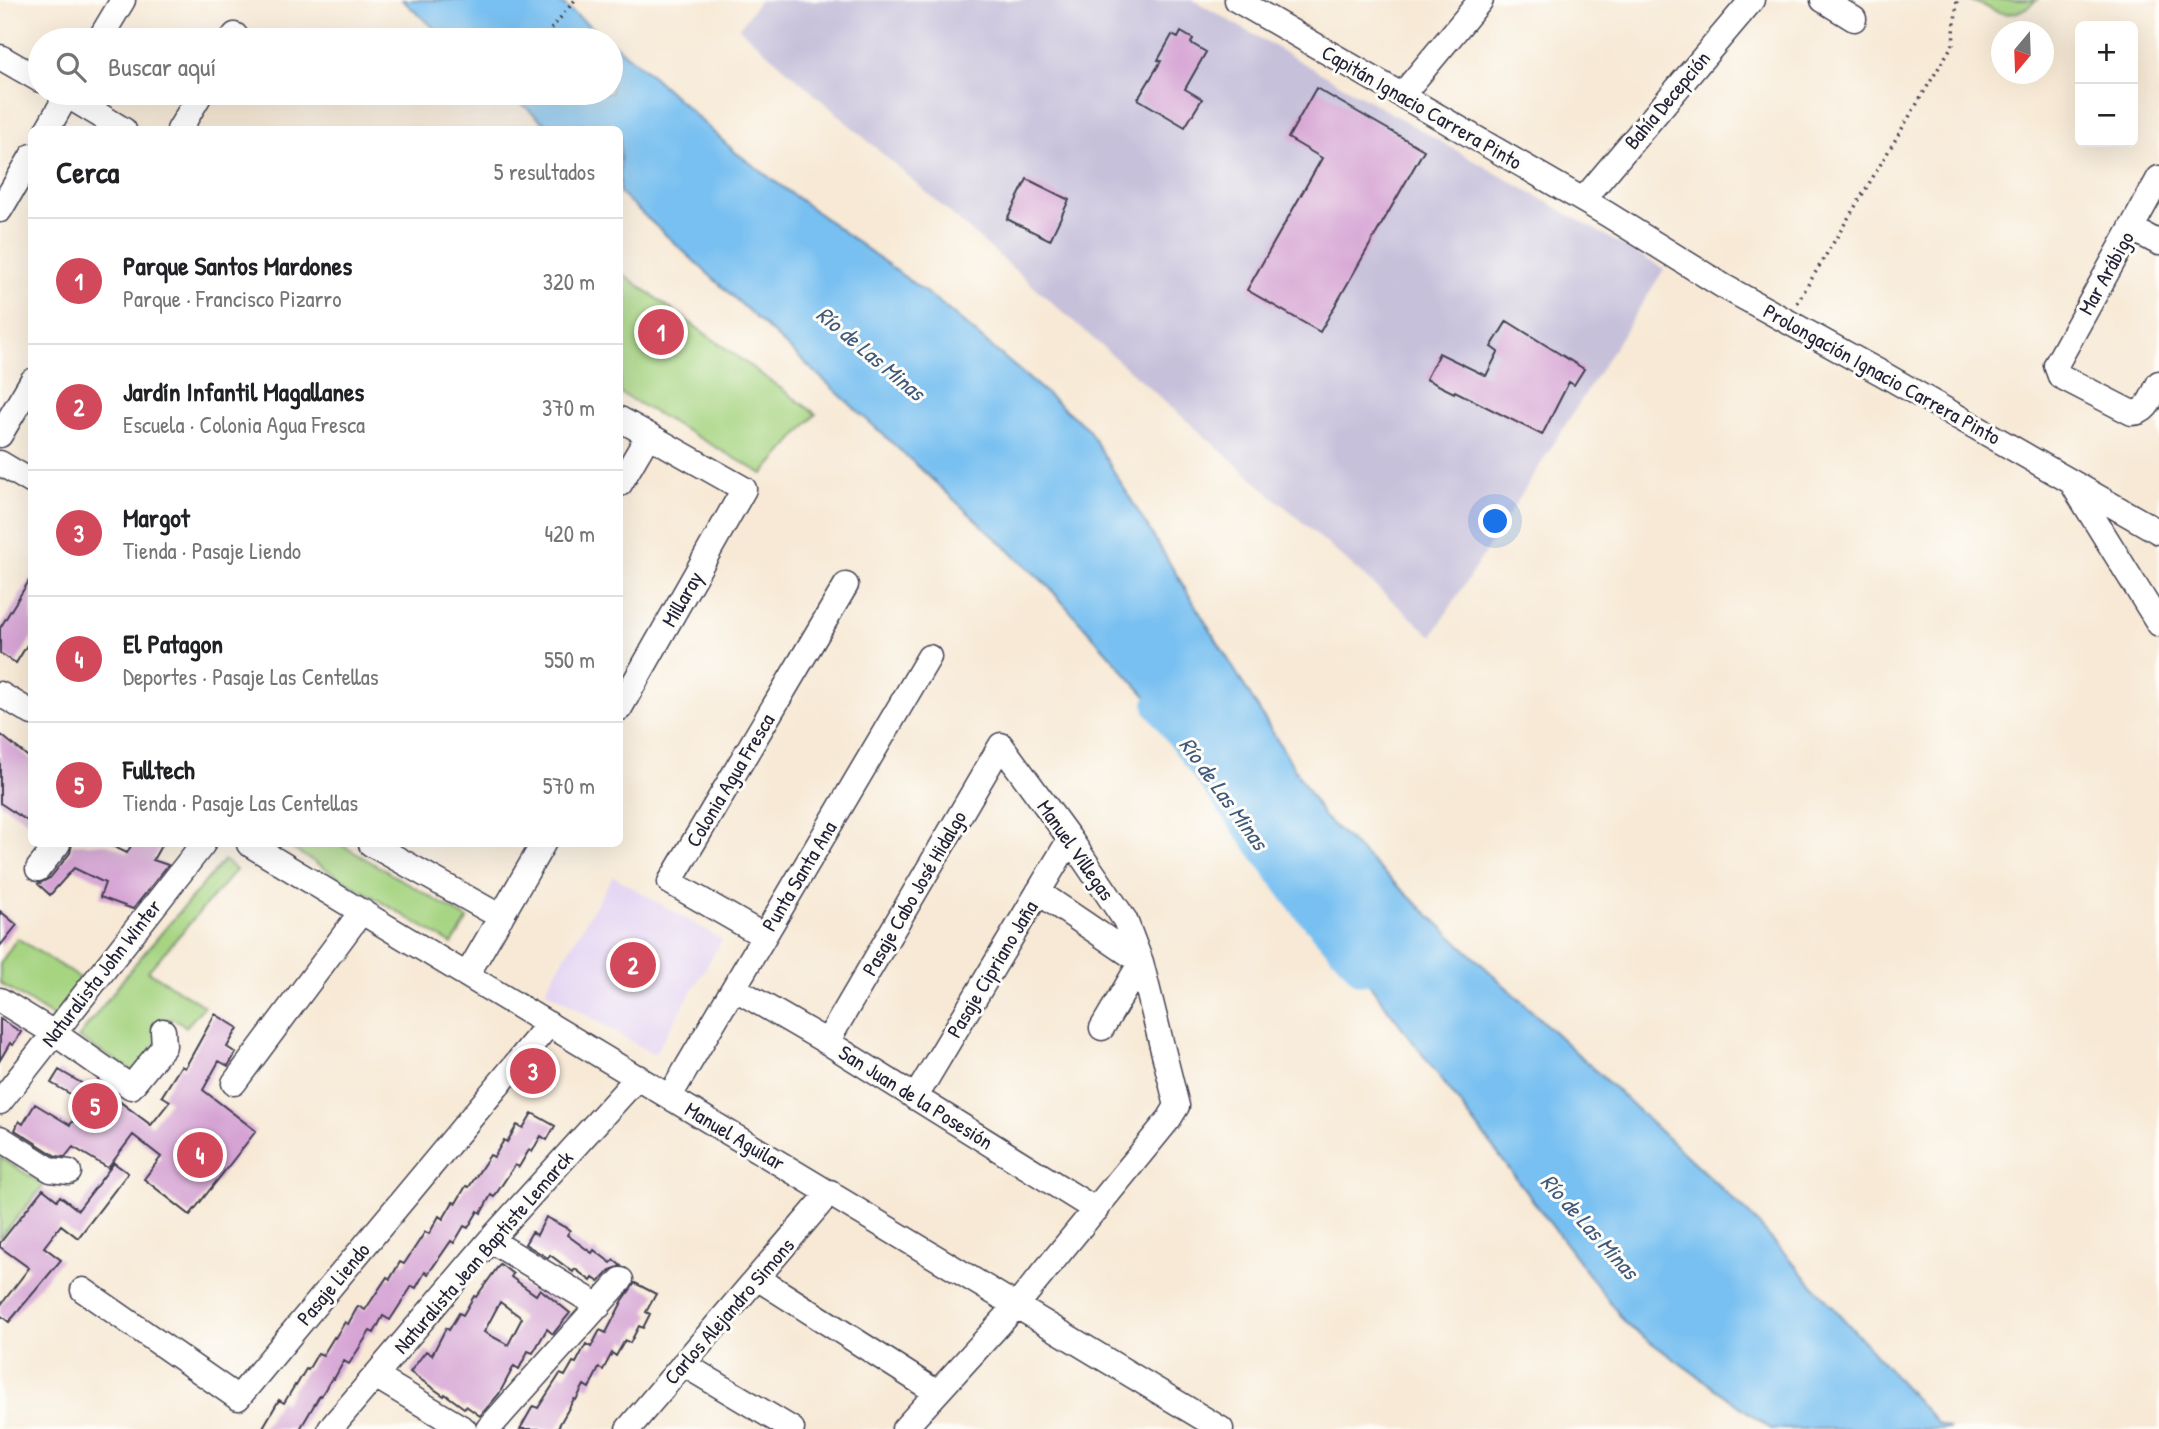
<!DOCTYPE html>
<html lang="es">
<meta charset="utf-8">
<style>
body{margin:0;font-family:"Patrick Hand",sans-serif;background:#f2f2f2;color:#202124}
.controls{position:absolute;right:21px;top:21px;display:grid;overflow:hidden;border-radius:10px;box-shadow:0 7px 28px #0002}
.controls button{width:63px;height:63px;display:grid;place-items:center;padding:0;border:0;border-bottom:2px solid #e0e0e0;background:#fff;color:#202124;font:35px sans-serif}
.compass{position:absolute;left:1991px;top:21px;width:63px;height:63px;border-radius:50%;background:#fff;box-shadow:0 7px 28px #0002;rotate:199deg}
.you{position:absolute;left:1496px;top:522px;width:24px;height:24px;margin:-18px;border:5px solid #fff;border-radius:50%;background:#1a73e8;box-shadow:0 0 0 10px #1a73e833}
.badge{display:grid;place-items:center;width:46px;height:46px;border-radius:50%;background:#d1495b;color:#fff;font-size:23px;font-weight:700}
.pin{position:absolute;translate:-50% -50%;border:4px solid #fff;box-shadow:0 2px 7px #0006}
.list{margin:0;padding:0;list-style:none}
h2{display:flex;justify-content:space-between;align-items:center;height:91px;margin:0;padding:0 28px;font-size:30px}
h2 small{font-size:23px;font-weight:400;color:#757577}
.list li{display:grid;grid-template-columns:46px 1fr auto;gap:21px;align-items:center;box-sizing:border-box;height:126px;padding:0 28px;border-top:2px solid #e0e0e0}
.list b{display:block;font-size:26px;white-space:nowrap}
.list p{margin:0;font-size:23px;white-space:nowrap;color:#757577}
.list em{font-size:23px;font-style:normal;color:#757577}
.icon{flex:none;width:38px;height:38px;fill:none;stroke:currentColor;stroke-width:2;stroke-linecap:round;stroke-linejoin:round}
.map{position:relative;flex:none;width:2159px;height:1429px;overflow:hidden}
.search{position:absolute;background:#fff;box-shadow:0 7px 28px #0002;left:28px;top:28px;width:595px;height:77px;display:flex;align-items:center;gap:18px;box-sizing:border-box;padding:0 24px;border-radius:38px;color:#757577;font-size:26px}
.panel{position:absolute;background:#fff;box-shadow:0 7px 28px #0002;left:28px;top:126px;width:595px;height:721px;border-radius:10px}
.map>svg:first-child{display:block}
.built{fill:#e3d3f3}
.industrial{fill:#c6c0da}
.green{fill:#a6d481;stroke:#647b5e;stroke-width:2}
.water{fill:#78c0f1;stroke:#4d7196;stroke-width:2}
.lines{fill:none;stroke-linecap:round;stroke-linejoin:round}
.river{stroke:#78c0f1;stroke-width:32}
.building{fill:#d6a4d4;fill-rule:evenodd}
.minor-casing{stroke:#424052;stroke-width:27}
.path{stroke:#424052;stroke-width:3.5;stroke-dasharray:2 5;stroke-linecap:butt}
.minor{stroke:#fff;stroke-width:24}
.labels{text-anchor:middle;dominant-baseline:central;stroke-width:6;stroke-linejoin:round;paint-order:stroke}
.street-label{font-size:21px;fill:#22223b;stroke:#fdfcf7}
.water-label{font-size:23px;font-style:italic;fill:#40597b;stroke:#fdfcf7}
</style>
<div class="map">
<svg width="2159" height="1429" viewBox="0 0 2159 1429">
<rect width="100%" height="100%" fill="#fdfcf7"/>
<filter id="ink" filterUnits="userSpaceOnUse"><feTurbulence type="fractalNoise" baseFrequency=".0143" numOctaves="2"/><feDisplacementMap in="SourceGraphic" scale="14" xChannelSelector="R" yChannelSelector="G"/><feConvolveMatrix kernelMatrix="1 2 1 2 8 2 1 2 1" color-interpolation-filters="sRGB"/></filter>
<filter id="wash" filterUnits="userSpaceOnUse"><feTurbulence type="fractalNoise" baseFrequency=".00686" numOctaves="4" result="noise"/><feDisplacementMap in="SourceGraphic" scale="28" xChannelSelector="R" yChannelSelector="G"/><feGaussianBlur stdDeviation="1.57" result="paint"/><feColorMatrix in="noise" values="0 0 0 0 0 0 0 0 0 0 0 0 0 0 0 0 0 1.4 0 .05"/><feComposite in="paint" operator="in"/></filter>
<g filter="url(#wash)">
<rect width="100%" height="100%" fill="#f7e9d5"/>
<path class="built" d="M613,876L722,940L654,1055L545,990Z"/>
<path class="industrial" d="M760,0H1193L1664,269L1432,636L739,28Z"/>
<path class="green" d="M1970,0H2037C2009,23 2000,13 1970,0Z
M620,272L816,414L763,474L620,393Z
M284,844H340L468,919L452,944Z
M224,860L236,870L148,971L204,1006L186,1027C176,1017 168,1017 157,1024V1048L137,1073L78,1038L135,964Z
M17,938L80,978L55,1018L0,983V964Z
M0,1157L44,1185L0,1238Z"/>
<path class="water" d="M402,0H557L608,40H448Z
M611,42L646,70L735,152L940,303L1088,429L1324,817L1750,1215L1938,1424L1950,1429H1771L1627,1325L1185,740L1048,586L620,193V130L551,129L509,93H611Z"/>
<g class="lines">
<path class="river" d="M1160,705L1307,906L1363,969"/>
</g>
<g id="blocks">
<path class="building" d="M1181,32L1193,39L1191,43L1206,52L1185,89L1202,99L1185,127L1138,99L1161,61L1158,60L1172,35L1178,38Z
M1316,88L1424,150L1320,332L1247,290L1322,158L1288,138Z
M1027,179L1069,200L1050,240L1007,219Z
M1507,321L1584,369L1574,385L1569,382L1542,435L1455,391L1454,393L1426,379L1439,353L1486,376L1498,352L1491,347Z
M32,576V637L16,663L0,653V628Z
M0,734L32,760V824L0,803Z
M72,844H108L127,853L132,844H162L153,860L168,865L133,909L100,897L105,883L74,868L50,895L38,884L50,878L70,853Z
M0,911L17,925L0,946Z
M215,1014L238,1028L227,1047L236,1053L228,1066L219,1061L203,1090L256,1131L190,1215L144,1179L161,1157L133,1135L108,1168L73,1147L65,1157L56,1156L15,1130L19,1121L23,1124L35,1104L70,1125L86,1103L51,1083L59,1070L95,1091L99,1086L151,1125L170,1101L162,1096L181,1066L185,1068Z
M0,1019L21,1032L13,1045L10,1043L0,1060Z
M543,1055L554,1064L530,1093L519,1084Z
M532,1113L555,1126L547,1140L541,1136L532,1152L529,1150L519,1167L515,1165L494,1197L491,1195L481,1213L478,1211L468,1228L464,1226L454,1243L451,1241L428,1274L425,1272L416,1288L412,1286L390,1320L383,1316L374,1333L370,1331L349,1364L344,1361L334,1379L332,1378L321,1396L320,1395L300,1429H262L279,1400L284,1403L295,1385L296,1386L306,1369L308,1370L318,1353L323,1355L334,1337L335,1338L345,1322L348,1324L358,1306L365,1310L387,1277L390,1279L400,1262L404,1264L425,1232L429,1234L439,1216L443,1219L453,1202L456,1203L466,1186L469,1187L490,1155L494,1157L504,1140L507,1142L517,1125L523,1128Z
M114,1163L128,1173L78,1238L61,1225L44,1247L61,1260L9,1322L0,1315V1306L29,1268L0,1247V1243L43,1189L57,1200L60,1196L78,1210Z
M546,1217L570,1230L567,1235L592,1253L594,1250L611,1263L614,1260L621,1266L610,1270L599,1282L593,1278L591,1281L575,1269L573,1272L550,1255L548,1258L525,1244L532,1232L537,1235Z
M500,1264L513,1274L511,1277L536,1295L540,1289L570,1313L553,1334L547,1329L533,1353L528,1351L519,1369L514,1366L499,1394L480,1416L466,1406L464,1408L445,1394L444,1396L410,1372L426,1351L432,1355L446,1328L449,1330L459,1313L463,1315L474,1296L476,1297ZM500,1302L522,1318L508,1345L484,1332Z
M635,1283L656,1294L646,1312L650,1314L643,1328L639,1326L630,1343L625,1340L616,1356L612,1353L603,1370L599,1368L589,1388L584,1385L576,1400L574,1399L557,1429H520L533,1406L538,1408L560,1374L565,1376L573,1362L576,1363L586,1344L591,1347L600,1330L606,1333L623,1300Z"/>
</g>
</g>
<g filter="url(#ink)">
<use href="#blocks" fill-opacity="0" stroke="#424052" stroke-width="2"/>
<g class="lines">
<defs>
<path id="minor" d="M1237,0L1607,214L1723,286L1883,374L2159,532
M1823,0L1854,19
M99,40L123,0
M231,40L235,35
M0,57L40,80
M63,93L124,130
M1402,95L1481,0
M47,130L68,93
M179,130L201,93
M2159,178L2056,365L2060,376L2132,413C2148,413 2152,396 2159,383
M1583,200L1752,0
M0,210L32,156
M2131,228L2159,243
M620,419L744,489L620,708
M0,435L32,381
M0,463L32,482
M620,484L648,436
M2073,485L2159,624
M0,694L32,713
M249,844L1221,1429
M371,844L501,917
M38,869L58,844
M1038,892L1141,962L1102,1028
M764,936L670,882L846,585
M467,975L543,844
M734,988L827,1042L1096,1210
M0,1000L54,1033L131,1087L164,1046L163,1031
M827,1042L1001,745L1070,839L1125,920L1141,962L1177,1106L1169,1119L1017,1305L904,1429
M234,1083L362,911
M670,1096L929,657
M915,1098L1070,839
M0,1102L203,844
M0,1138L51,1170L69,1172
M490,1240L599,1306
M757,1278L936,1392
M83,1290L238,1398L549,1024
M683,1364L792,1429
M375,1376L464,1429
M330,1429L490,1240L638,1077
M488,1429L621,1280
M628,1429L830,1192"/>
</defs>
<use href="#minor" class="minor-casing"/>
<path class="path" d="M542,40L575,0
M490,101L497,93
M1797,303L1953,44L1957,0"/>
<use href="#minor" class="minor"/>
</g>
</g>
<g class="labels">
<g class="street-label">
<text transform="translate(1667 100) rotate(-50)">Bahía Decepción</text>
<text transform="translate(1422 107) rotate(30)">Capitán Ignacio Carrera Pinto</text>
<text transform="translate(2106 273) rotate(-61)">Mar Arábigo</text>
<text transform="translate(1882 374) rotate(29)">Prolongación Ignacio Carrera Pinto</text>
<text transform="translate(682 599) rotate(-60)">Millaray</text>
<text transform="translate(730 780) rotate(-59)">Colonia Agua Fresca</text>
<text transform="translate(1076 850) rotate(55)">Manuel Villegas</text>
<text transform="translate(799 876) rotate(-59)">Punta Santa Ana</text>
<text transform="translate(914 893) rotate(-60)">Pasaje Cabo José Hidalgo</text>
<text transform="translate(992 969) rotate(-59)">Pasaje Cipriano Jaña</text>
<text transform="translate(101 973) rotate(-52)">Naturalista John Winter</text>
<text transform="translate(916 1097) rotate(32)">San Juan de la Posesión</text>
<text transform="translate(735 1136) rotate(31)">Manuel Aguilar</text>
<text transform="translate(483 1252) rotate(-49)">Naturalista Jean Baptiste Lemarck</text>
<text transform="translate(333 1284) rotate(-50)">Pasaje Liendo</text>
<text transform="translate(729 1311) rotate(-49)">Carlos Alejandro Simons</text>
</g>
<g class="water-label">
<text transform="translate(871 353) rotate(40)">Río de Las Minas</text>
<text transform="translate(1224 793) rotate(54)">Río de Las Minas</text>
<text transform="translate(1590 1226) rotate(48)">Río de Las Minas</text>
</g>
</g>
</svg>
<div class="controls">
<button>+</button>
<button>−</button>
</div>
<svg class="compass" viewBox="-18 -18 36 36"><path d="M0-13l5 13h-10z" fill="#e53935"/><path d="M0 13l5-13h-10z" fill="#757577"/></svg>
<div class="you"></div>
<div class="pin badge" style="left:661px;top:332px">1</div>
<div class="pin badge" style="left:633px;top:965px">2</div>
<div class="pin badge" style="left:533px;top:1071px">3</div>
<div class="pin badge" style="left:200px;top:1155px">4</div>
<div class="pin badge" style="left:95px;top:1106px">5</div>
<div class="search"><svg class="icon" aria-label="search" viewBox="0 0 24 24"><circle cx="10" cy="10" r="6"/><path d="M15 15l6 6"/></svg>Buscar aquí</div>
<section class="panel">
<h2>Cerca<small>5 resultados</small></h2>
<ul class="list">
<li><span class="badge">1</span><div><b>Parque Santos Mardones</b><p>Parque · Francisco Pizarro</p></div><em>320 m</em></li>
<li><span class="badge">2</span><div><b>Jardín Infantil Magallanes</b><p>Escuela · Colonia Agua Fresca</p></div><em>370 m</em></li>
<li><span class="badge">3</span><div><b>Margot</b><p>Tienda · Pasaje Liendo</p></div><em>420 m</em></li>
<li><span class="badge">4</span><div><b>El Patagon</b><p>Deportes · Pasaje Las Centellas</p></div><em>550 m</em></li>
<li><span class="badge">5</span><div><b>Fulltech</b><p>Tienda · Pasaje Las Centellas</p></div><em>570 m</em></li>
</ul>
</section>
</div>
